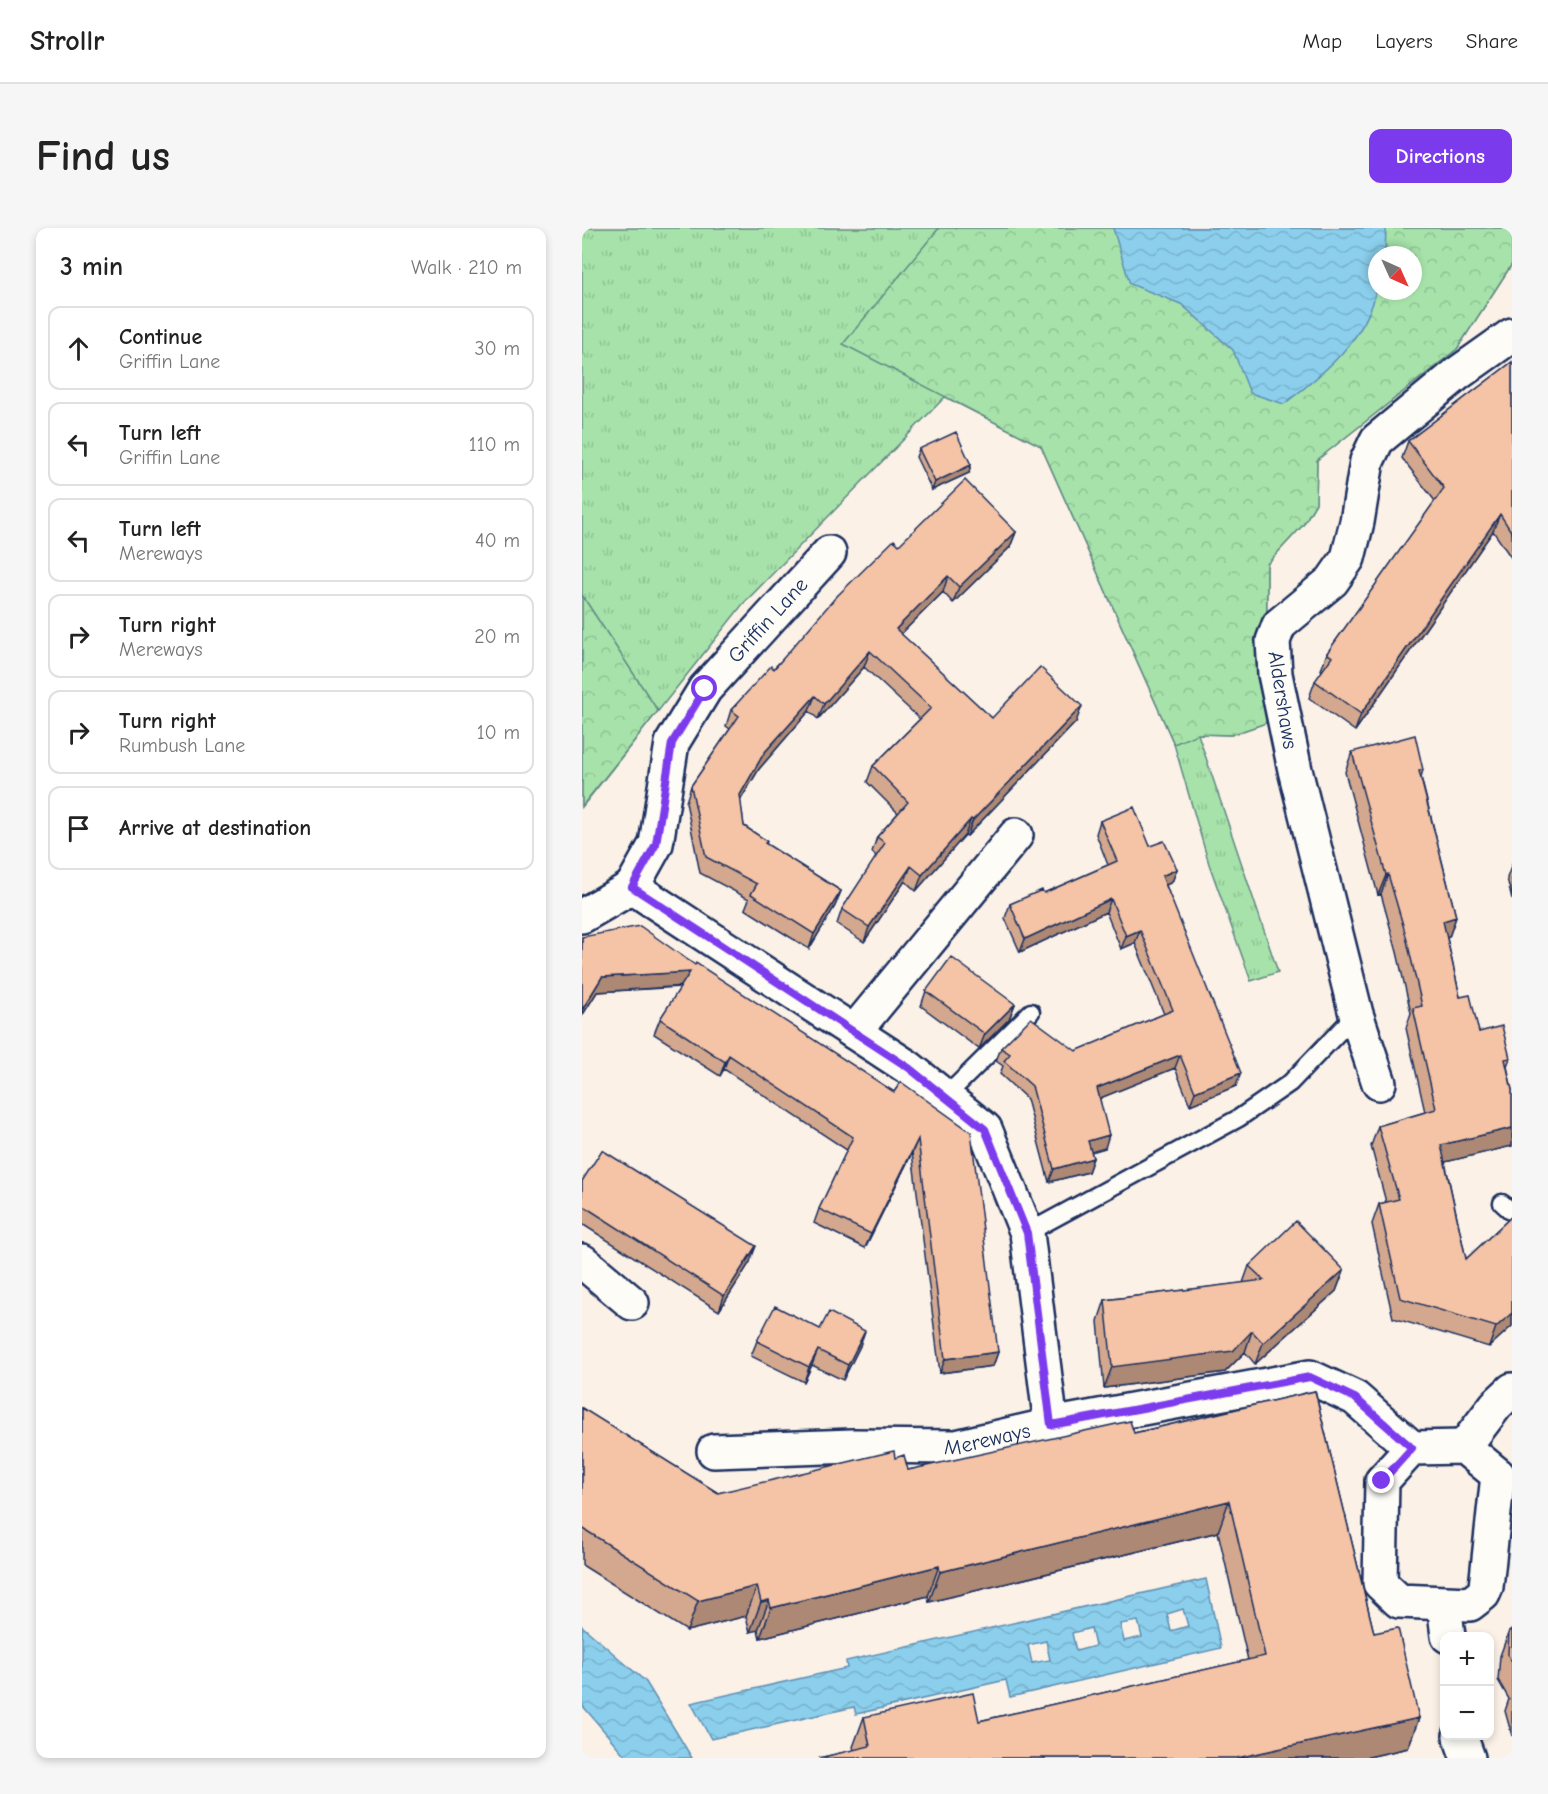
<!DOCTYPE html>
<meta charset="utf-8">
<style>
body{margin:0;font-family:"Comic Neue",sans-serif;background:#f6f6f6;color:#222}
.controls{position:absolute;right:18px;bottom:18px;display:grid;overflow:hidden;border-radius:12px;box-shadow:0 3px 9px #0003}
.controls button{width:54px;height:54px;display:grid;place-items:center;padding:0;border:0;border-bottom:2px solid #e0e0e0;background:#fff;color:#222;font:30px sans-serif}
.compass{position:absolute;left:786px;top:18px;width:54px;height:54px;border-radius:50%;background:#fff;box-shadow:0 3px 9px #0003;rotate:135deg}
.stop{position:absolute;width:18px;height:18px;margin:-14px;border:4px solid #7c3aed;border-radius:50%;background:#fff}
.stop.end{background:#7c3aed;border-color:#fff;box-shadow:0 2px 6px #0008}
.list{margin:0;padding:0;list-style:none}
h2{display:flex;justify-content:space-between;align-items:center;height:78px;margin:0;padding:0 24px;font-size:26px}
h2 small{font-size:20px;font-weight:400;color:#767676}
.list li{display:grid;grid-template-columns:39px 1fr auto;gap:18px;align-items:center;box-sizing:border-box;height:84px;margin:0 12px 12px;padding:0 12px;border:2px solid #e0e0e0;border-radius:12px}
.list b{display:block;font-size:22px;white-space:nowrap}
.list p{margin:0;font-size:20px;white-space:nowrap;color:#767676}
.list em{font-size:20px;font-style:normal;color:#767676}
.icon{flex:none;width:33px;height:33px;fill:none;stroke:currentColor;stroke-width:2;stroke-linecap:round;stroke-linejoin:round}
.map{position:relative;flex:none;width:930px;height:1530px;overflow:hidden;border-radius:12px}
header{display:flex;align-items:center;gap:36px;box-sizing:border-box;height:84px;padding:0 30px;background:#fff;border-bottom:2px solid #e0e0e0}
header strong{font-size:28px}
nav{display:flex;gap:33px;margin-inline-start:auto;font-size:21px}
.intro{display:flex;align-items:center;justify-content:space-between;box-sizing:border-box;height:144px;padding:0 36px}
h1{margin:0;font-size:42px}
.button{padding:15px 27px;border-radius:12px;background:#7c3aed;color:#fff;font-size:21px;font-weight:700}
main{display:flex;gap:36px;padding:0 36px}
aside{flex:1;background:#fff;border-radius:12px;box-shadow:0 3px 9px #0003}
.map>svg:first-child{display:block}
.grass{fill:url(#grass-tufts);stroke:#608884;stroke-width:1.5;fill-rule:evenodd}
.forest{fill:url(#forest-crowns);stroke:#608884;stroke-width:1.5;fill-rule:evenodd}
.water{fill:url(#water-waves);stroke:#5e8fb3;stroke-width:1.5;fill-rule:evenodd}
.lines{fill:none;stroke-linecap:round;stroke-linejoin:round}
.lane-casing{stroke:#1b2f5e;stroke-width:21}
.street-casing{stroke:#1b2f5e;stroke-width:38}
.lane{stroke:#fdfcf7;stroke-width:16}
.street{stroke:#fdfcf7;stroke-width:33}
.wall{fill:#d3a88e;stroke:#1b2f5e;stroke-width:1.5}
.shaded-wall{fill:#ac8874;stroke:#1b2f5e;stroke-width:1.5}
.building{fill:#f5c3a5;stroke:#1b2f5e;stroke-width:1.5}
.route{stroke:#7c3aed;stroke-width:8}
.labels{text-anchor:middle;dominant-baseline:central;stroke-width:6;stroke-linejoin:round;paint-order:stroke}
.street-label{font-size:21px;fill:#1b2f5e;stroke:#fdfcf7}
</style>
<header>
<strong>Strollr</strong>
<nav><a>Map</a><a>Layers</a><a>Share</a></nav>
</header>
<div class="intro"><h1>Find us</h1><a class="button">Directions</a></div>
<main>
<aside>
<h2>3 min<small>Walk · 210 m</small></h2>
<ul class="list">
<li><svg class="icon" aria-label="ahead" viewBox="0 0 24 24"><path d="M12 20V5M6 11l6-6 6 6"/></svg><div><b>Continue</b><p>Griffin Lane</p></div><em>30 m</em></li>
<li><svg class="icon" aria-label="left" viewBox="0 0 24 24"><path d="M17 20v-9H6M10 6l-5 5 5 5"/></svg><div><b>Turn left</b><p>Griffin Lane</p></div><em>110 m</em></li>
<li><svg class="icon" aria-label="left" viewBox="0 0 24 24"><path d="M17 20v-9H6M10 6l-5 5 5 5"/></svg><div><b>Turn left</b><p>Mereways</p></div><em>40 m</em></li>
<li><svg class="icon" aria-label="right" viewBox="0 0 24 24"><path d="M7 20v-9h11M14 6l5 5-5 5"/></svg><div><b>Turn right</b><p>Mereways</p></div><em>20 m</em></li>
<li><svg class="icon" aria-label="right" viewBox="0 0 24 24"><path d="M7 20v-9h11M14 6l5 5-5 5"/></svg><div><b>Turn right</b><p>Rumbush Lane</p></div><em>10 m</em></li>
<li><svg class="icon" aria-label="arrive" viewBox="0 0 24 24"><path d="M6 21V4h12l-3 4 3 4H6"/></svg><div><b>Arrive at destination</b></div></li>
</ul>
</aside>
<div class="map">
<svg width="930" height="1530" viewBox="0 0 930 1530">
<defs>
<pattern id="grass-tufts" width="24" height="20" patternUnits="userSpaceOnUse" patternTransform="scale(1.5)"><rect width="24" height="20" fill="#a6e2a9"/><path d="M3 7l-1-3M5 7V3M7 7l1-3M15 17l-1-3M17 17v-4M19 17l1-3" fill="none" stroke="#8ec294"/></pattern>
<pattern id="forest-crowns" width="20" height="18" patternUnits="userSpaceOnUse" patternTransform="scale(1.5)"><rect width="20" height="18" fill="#a6e2a9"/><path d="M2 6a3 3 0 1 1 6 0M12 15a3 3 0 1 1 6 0" fill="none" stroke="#8ec294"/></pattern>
<pattern id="water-waves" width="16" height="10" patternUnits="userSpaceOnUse" patternTransform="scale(1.5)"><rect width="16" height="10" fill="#8bcfec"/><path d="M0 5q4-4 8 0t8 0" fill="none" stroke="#77b2cd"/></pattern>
</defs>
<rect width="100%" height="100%" fill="#fbf1e7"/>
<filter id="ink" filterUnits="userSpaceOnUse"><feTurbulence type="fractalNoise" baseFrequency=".0167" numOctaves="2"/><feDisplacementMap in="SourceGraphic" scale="12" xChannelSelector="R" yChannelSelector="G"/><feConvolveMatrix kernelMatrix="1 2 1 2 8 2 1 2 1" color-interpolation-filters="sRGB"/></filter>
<g filter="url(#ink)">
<path class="grass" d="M0,0H930V36L875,121L735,232L734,275L721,297L685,336L684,495L649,507L616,506L696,744L669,753L627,636L592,516L459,218L363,169L161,376L0,579ZM795,27H831V63H795Z"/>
<path class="forest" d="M357,0H930V36L875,121L735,232L734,275L721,297L685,336L684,495L649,507L615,506L592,516L459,218L261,116ZM795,27H831V63H795Z
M0,367L76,483L0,578Z"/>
<path class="water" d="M531,0H804L803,27H795C795,37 797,49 795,59C786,110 740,147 702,176L668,165L651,122L599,76L548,56Z
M624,1351L639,1420L428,1469L424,1452L274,1486L272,1479L129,1511L109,1475L265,1440L264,1433ZM601,1381L606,1398L589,1403L585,1386ZM556,1393L560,1409L542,1413L538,1396ZM509,1400L513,1418L494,1423L490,1405ZM464,1413L468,1432L450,1435L446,1417Z
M0,1398L64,1454L110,1530H45L0,1477Z"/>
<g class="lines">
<defs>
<path id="lane" d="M363,869L449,784
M920,975L930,984
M445,1005L657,890L708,855L774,786"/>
<g id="street">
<path id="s1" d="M50,659L74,616L90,515L123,461L247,325"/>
<path d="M0,688L50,659L327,840L403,901L445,1005L469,1197"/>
<path d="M272,804L434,607"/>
<path d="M797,855L774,786L713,542L693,446L691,413L697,397L750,353L766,330L775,294L785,233L795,212L875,146L930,107"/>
<path d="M0,1033L50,1075"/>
<path d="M882,1219L916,1247L904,1359L901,1366L888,1376L817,1373L798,1355L800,1253L830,1220Z"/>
<path d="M882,1219L914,1177L930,1162"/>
<path id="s2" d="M132,1223L271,1218L374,1219L469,1197L728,1149L773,1170L830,1220"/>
<path d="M862,1376L866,1408"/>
<path d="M878,1508L886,1530"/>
</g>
</defs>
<use href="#lane" class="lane-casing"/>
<use href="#street" class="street-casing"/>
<use href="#lane" class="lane"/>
<use href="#street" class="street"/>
</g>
<path class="wall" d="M930,134V331L911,303L773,503L727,470L733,453L741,443L739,442L745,425L853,273L820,230L826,213Z
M337,221L387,245L350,262L334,229Z
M434,304L428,319L371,375L361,364L319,406L410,490L494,494L385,608L383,607L334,663L323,653L282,714L255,696L260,681L295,629L290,624L295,609L316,585L285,554L291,538L338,491L282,439L236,491L227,483L177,541L158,572L162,598L185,613L184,616L259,663L253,678L227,721L163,681L167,671L118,645L104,574L109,558L148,501L144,498L149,482L317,317Z
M770,524L841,542L839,549L874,689L867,709L865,710L878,769L897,804L928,830L925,838L930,862V918L863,934L884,1031L930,988V1098L907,1119L811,1090L790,996L797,976L804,974L789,918L796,898L843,884L824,800L829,785L815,724L799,666L796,667L763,544Z
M518,593L568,618L595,641L590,654L584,657L654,858L608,877L593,840L518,870L523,920L509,924L511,930L506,944L467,954L445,871L418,846L421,838L414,833L419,820L494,823L582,786L553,715L539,721L524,684L438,724L423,690L428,676L462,665L526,637L514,606Z
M930,636V671L925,650Z
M0,709L113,737L312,864L319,854L416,1124L411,1138L358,1145L330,925L283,1020L232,995L237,981L265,922L142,841L138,848L72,806L78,791L99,759L15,764L0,788Z
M344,763L433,776L427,791L397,821L339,778Z
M0,953L168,1034L137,1083L0,996Z
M667,1038L762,1042L754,1063L673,1136L663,1124L643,1144L522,1160L516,1093L523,1072L661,1055Z
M238,1101L278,1118L261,1152L230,1137L222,1154L169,1128L175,1113Z
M733,1163L792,1405L837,1490L826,1520L782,1530H237L272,1522L271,1519L282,1489L397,1493L666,1432L636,1304L347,1374L346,1368L178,1410L176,1402L168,1404L164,1388L105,1403L0,1337V1180L136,1265L313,1230L326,1242L552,1205Z
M930,1401V1508L923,1483L927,1471L916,1452L918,1428L927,1403Z"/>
<path class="shaded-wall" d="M389,237L387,245L350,262L353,254Z
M918,286L911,303L773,503L779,486Z
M434,304L428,319L371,375L377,359Z
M366,348L361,364L308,417L314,401Z
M288,423L282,439L236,491L242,476Z
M233,468L227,483L177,541L152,583L158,567L182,525Z
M500,478L494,494L385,608L391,592Z
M389,591L383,607L334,663L340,647Z
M329,638L323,653L282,714L287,699Z
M595,641L590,654L576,661L580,648Z
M806,646L799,666L796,667L804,647Z
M259,663L253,678L227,721L232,706Z
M529,671L524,684L438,724L443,711Z
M874,689L867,709L854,713L861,693Z
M558,702L553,715L539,721L544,708Z
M108,744L103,758L15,764L0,788V782L20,749Z
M433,776L427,791L397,821L403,806Z
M147,827L142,841L138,848L143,834Z
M598,827L593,840L511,873L515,860Z
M659,845L654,858L608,877L613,864Z
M930,900V918L851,937L859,917Z
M527,907L523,920L502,926L506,913Z
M336,911L330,925L283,1020L289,1006Z
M511,930L506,944L467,954L472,941Z
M174,1018L168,1034L137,1083L142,1068Z
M762,1042L754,1063L673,1136L681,1115Z
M930,1085V1098L907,1119L914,1099Z
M283,1103L278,1118L261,1152L266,1137Z
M670,1103L663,1124L643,1144L522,1160L530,1139Z
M236,1122L230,1137L222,1154L227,1139Z
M416,1124L411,1138L358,1145L363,1131Z
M647,1273L636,1304L347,1374L358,1344Z
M357,1338L346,1368L178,1410L189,1380Z
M175,1358L164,1388L105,1403L116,1373Z
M187,1372L176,1402L168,1404L179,1374Z
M837,1490L826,1520L782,1530H655Z"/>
<path class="building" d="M930,134V305L918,286L779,486L733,453L750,429L745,425L862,260L826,213Z
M374,204L389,237L353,254L337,221Z
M383,252L434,304L377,359L366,348L314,401L410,490L458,439L500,478L391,592L389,591L340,647L329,638L287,699L260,681L303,615L295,609L326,574L291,538L349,480L288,423L242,476L233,468L182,525L158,567L162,598L185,613L183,615L259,663L232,706L169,666L175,656L124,629L109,558L157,488L149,482L189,438L192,441L253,370L312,312L317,317Z
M833,507L841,542L837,543L874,689L861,693L878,769L888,767L897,804L920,798L928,830L923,831L930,862V900L859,917L884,1031L930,988V1085L914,1099L818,1070L797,976L817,971L796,898L854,881L831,780L840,778L823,704L806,646L804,647L770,524Z
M552,579L568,618L582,613L595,641L580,648L659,845L613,864L598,827L515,860L527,907L506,913L511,930L472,941L450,858L422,833L428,826L419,820L449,790L494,823L591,782L558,702L544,708L529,671L443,711L428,676L460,662L462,665L535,633L518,593Z
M58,698L113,737L114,735L312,864L319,854L389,904L416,1124L363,1131L336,911L289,1006L237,981L271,909L147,827L143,834L78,791L108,744L20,749L0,782V709Z
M369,729L433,776L403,806L344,763Z
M20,922L174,1018L142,1068L0,977V953Z
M714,993L762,1042L681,1115L670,1103L651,1123L530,1139L523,1072L682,1052L667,1038Z
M193,1078L238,1101L247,1084L283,1103L266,1137L236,1122L227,1139L175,1113Z
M733,1163L792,1405L816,1400L837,1490L655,1530H237L288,1518L282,1489L391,1465L397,1493L683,1428L647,1273L358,1344L357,1338L189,1380L187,1372L179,1374L175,1358L116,1373L0,1300V1180L136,1265L312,1223L313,1230L322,1227L326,1242L548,1193L552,1205Z
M930,1401V1435L926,1427L927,1403Z"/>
</g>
<g class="lines" filter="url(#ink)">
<path class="route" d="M123,461L90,515L74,616L50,659L327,840L403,901L445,1005L469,1197L728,1149L773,1170L830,1220L800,1253"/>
</g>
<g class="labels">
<g class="street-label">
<text stroke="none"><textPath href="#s1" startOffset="308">Griffin Lane</textPath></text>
<text transform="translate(701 472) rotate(81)">Aldershaws</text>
<text stroke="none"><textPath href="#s2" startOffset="274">Mereways</textPath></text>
</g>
</g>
</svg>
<div class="controls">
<button>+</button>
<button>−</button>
</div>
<svg class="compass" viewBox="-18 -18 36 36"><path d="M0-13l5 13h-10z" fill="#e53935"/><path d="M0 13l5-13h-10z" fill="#767676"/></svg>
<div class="stop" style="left:123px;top:461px"></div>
<div class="stop end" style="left:800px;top:1253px"></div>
</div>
</main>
